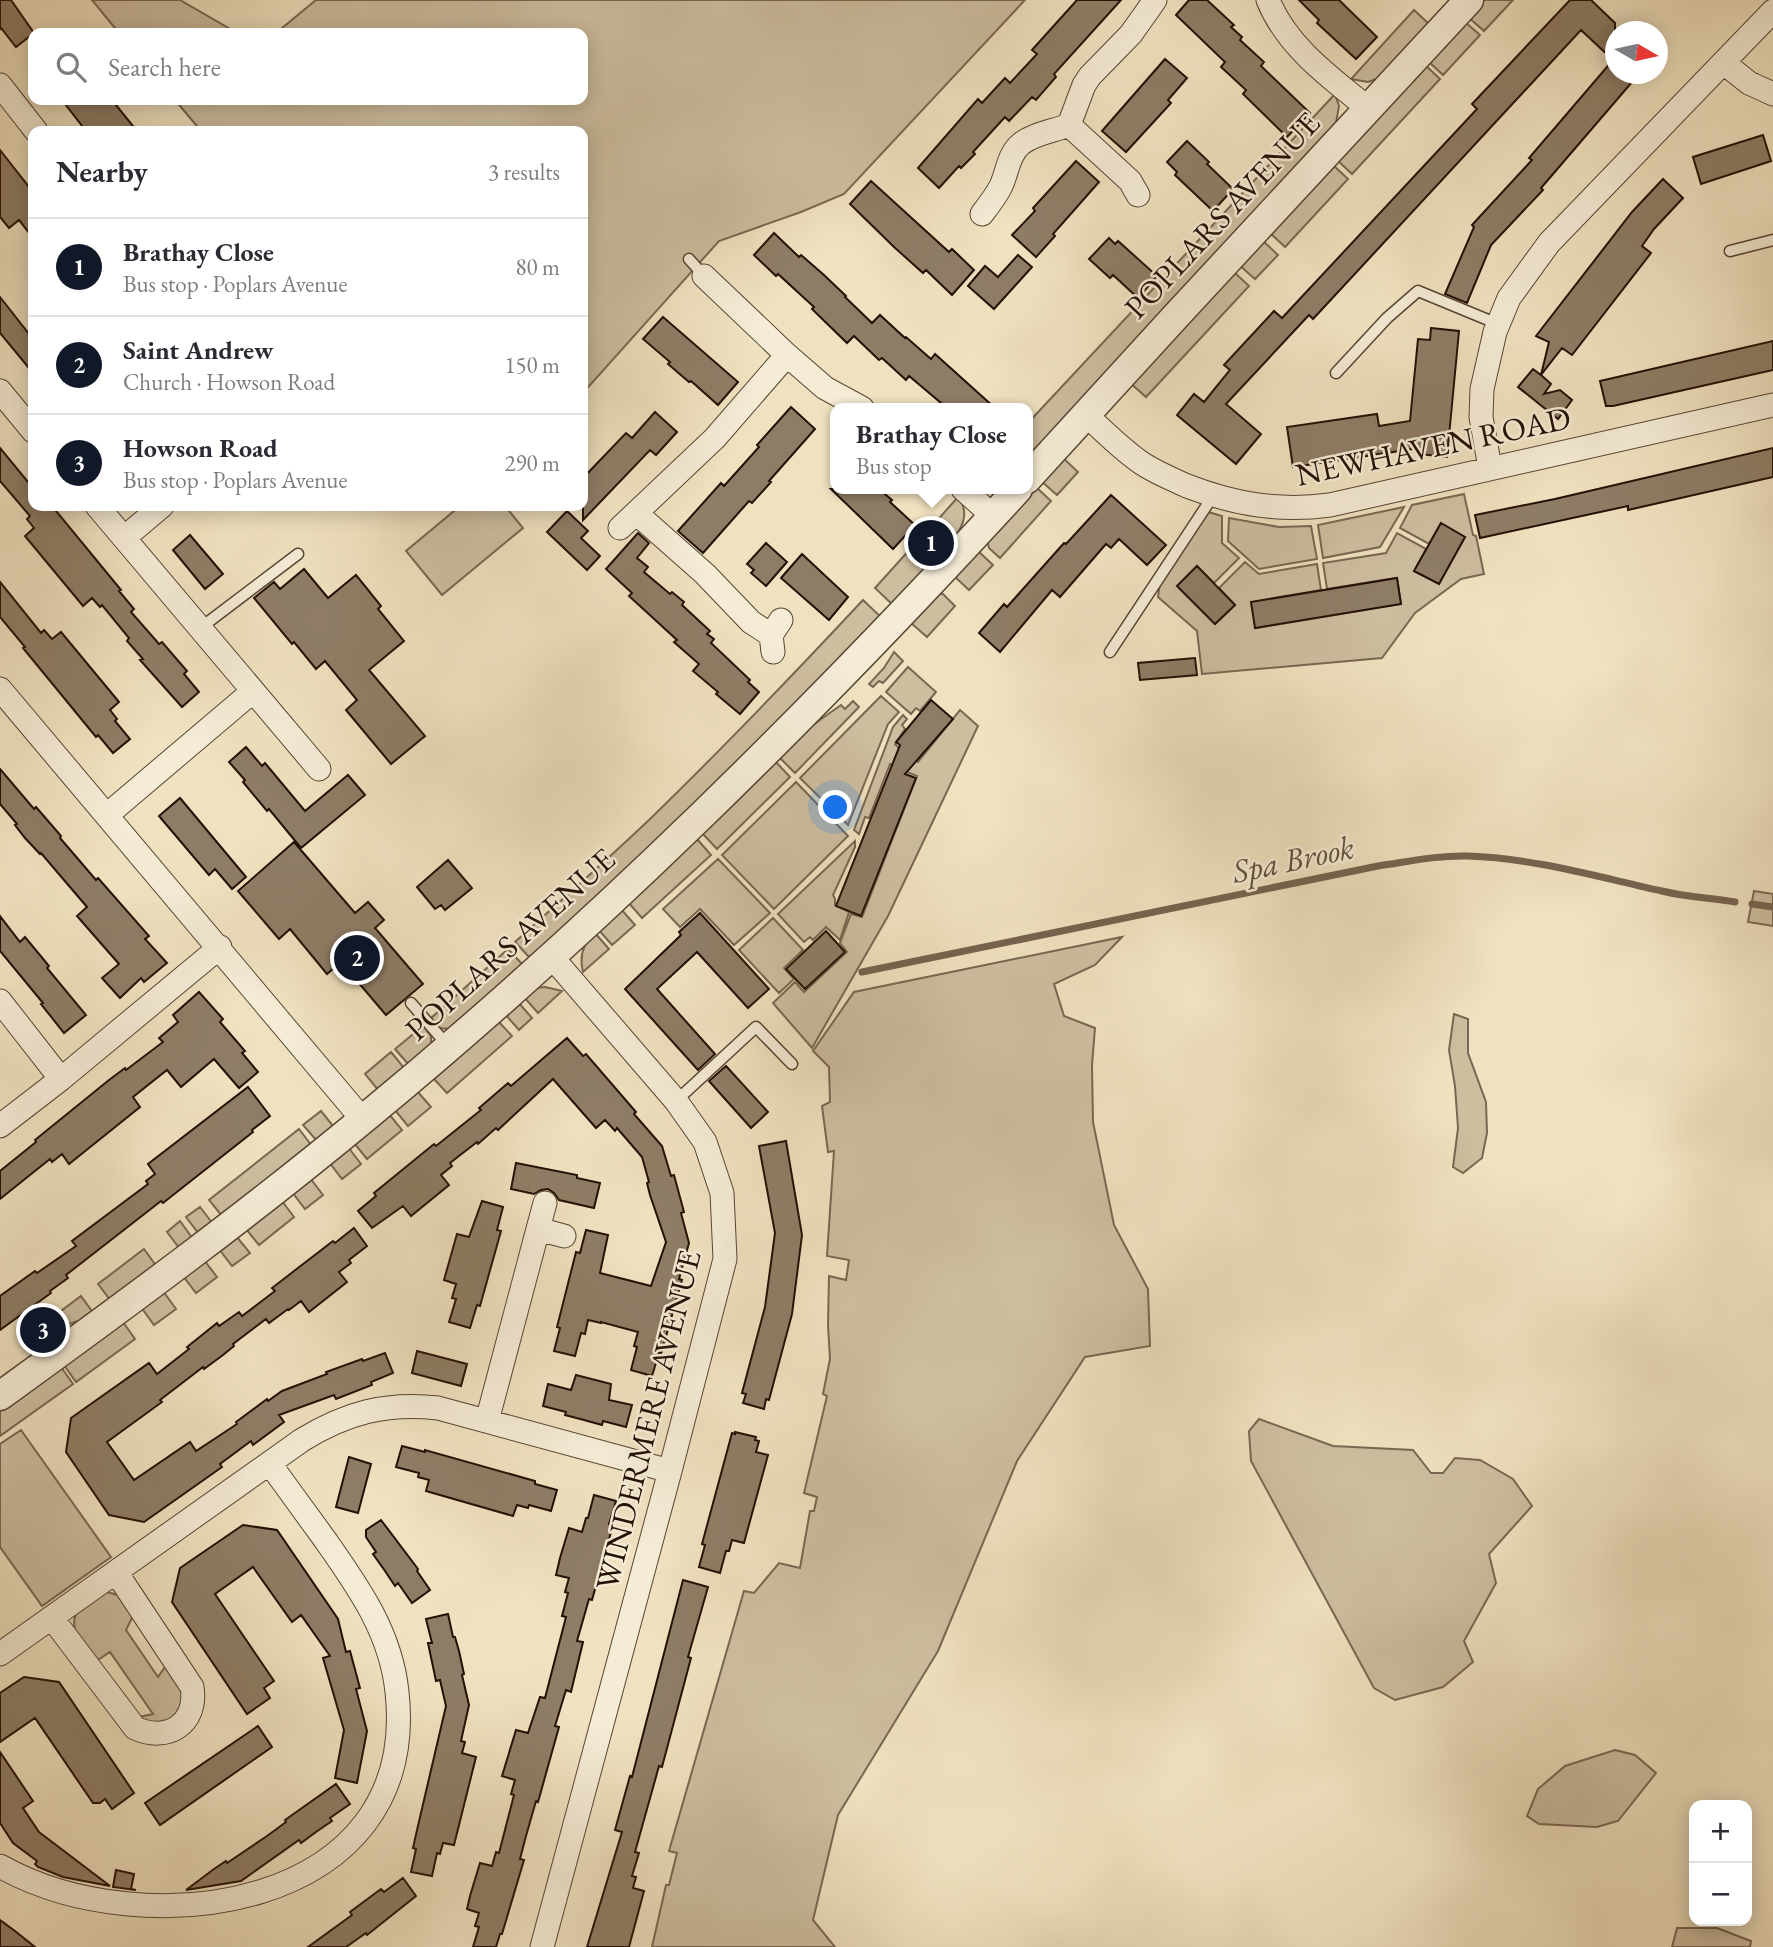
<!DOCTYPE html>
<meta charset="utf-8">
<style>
body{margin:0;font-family:"EB Garamond",serif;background:#f7f7f7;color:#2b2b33}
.controls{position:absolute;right:21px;bottom:21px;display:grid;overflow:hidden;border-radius:14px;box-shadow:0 4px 18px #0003}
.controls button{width:63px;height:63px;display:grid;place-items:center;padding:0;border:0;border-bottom:2px solid #e1e1e2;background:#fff;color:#2b2b33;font:35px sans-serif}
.compass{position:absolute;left:1605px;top:21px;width:63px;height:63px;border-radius:50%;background:#fff;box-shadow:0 4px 18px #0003;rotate:99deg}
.you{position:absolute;left:836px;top:808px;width:24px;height:24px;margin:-18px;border:5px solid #fff;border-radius:50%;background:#1a73e8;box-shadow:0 0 0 10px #1a73e833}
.badge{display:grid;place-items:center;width:46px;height:46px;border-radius:50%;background:#111827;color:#fff;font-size:23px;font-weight:700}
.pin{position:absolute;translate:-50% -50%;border:4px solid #fff;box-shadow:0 2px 7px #0006}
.popup{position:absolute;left:830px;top:403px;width:203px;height:91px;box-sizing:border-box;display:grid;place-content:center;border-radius:14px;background:#fff;filter:drop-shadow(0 2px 5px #0005);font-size:23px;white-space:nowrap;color:#7c7c81}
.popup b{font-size:26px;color:#2b2b33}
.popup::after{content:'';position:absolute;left:50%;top:100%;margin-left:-14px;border:14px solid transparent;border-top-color:#fff}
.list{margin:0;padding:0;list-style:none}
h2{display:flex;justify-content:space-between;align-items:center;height:91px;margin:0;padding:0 28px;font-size:30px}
h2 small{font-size:23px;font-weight:400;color:#7c7c81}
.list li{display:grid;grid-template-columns:46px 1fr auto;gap:21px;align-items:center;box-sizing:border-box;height:98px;padding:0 28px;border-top:2px solid #e1e1e2}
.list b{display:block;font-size:26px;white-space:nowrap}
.list p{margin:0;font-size:23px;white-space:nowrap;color:#7c7c81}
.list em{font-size:23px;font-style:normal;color:#7c7c81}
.icon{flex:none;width:38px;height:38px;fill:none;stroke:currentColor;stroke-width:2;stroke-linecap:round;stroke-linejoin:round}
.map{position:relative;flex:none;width:1773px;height:1947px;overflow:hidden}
.search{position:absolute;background:#fff;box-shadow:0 4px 18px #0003;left:28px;top:28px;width:560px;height:77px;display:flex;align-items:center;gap:18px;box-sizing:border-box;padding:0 24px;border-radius:14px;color:#7c7c81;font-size:26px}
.panel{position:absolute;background:#fff;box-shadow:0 4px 18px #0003;left:28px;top:126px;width:560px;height:385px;border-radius:14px}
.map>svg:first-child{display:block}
.green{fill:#cdbea0;stroke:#786752;stroke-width:2}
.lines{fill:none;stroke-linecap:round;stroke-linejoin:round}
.stream{stroke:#75634f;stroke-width:7}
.building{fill:#8e7d66;stroke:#241005;stroke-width:2}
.service-casing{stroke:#574434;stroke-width:13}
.minor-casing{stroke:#574434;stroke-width:25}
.tertiary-casing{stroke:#574434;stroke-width:31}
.service{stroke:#f5ecd6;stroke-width:10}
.minor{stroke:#f5ecd6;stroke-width:23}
.tertiary{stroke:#f5ecd6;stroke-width:28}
.labels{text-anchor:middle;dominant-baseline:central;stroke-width:5;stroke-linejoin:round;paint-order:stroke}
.street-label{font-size:32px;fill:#241005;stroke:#f5ecd6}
.water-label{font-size:33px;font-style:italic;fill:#614f3c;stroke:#f5ecd6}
</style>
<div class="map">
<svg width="1773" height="1947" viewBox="0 0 1773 1947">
<rect width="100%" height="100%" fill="#f0e2c0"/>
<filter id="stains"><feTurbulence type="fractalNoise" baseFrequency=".00286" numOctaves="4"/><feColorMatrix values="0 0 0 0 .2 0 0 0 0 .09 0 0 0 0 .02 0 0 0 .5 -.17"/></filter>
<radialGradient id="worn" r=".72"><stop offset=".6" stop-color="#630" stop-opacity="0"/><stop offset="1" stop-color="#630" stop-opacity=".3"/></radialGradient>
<path class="green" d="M92,0H180L237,33H119Z
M316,0H1025L844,194L801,212L719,241L583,393V131H201L175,100H583V33H276Z
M1484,0H1513L1484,31L1468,17Z
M1414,10L1429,24L1379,78L1368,82L1351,79Z
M1464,21L1480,35L1443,75L1427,60Z
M1424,64L1440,79L1352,174L1336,159Z
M1335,94L1339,106L1336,123L1027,460V424Z
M1332,164L1348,179L1285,247L1269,232Z
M1262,240L1278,255L1255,279L1239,265Z
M1233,271L1249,286L1146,397L1129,382Z
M1062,457L1078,472L1057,495L1040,480Z
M1036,487L1051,501L1000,558L989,548L987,540Z
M1464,494L1473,535L1476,536L1484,574L1461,579L1415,613L1382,658L1202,674L1197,631L1158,597L1160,582L1208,512L1222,516V543L1239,558L1214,583L1197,566L1177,586L1215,624L1235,605L1219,588L1245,562L1259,574L1317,564L1321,590L1251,602L1256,628L1401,604L1397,578L1327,589L1323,563L1386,553L1397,533L1426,549L1414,571L1439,584L1465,537L1441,523L1429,544L1400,528L1412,505Z
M958,497C972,515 960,531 948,546L932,534L920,547L916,544Z
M460,506H505L523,528L442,595L406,551Z
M1404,507L1380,547L1323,558L1318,525Z
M1229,518L1279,527L1311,526L1317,559L1259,569L1228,541Z
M912,547L926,560L922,565L927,570L895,607L875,588Z
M977,550L993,565L969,590L954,576Z
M937,594H943L955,606L927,637L911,623Z
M863,600L884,620L735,768L530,958L515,942C560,901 606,861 650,819C723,748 793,675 863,600Z
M894,652L903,661L883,683L879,681L873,687L869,684L884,668Z
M908,667L936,692L920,711L916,708L911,714L886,692Z
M881,696L899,712L888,724L848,825L800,778Z
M853,701L859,707L795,773L779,757L803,732L841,705L845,709Z
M960,710L978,726L888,916L812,1048L773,1003L795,982L804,992L847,952L840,943L851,914L862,917L917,776L907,772L912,758L918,762Z
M903,715L907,719L902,725L905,729L895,744L904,753L898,767L890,764L869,818L865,817L859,834L854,830L893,727Z
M775,761L790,777L717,849L702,833Z
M796,782L848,836L774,909L722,855Z
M697,839L711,855L642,918L628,902Z
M855,841V847L833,895L835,899V905L849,912L840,940L826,927L813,940L810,937L804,942L778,914Z
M718,859L770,913L734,945L700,909L680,927L663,909Z
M1754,891L1773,894V926L1748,922Z
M621,909L635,925L612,945L598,929Z
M773,918L803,950L784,968L794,979L779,993L739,950Z
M595,933L609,949L583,972C579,956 583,943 595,933Z
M1122,937L1095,965L1054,984L1064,1016L1095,1028L1092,1065L1093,1122L1114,1225L1148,1289L1150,1346L1085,1357L1017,1461L938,1651L838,1815L813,1920L835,1947H652L666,1885H669L677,1853L669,1851L744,1591L754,1593L779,1563L800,1568L810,1511H814L817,1497L804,1493L827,1396L823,1394L830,1359L828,1325L829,1276L846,1280L849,1260L827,1256L834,1151L828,1152L822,1106L830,1102L829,1067L813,1051L854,992Z
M508,949L523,965L450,1029L439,1028L430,1019Z
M545,987L562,991L538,1013L523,996L536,988Z
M518,1002L532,1018L519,1030L505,1014Z
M1454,1014L1468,1019V1053L1486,1102L1487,1133L1482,1158L1463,1173L1453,1167L1458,1128L1455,1086L1449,1050Z
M499,1022L512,1036L447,1093L434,1079Z
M423,1026L431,1036V1046L409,1065L395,1049Z
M391,1052L405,1069L379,1091L365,1074Z
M417,1091L431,1107L408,1126L394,1109Z
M321,1111L334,1127L317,1141L303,1125Z
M389,1114L402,1130L367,1159L354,1143Z
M299,1129L312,1146L222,1216L209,1200Z
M348,1147L361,1164L342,1179L329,1162Z
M310,1178L323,1195L305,1209L292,1192Z
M282,1201L294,1217L259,1245L246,1229Z
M200,1207L213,1224L199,1234L186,1217Z
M180,1221L193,1239L180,1249L167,1232Z
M236,1236L250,1253L232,1266L219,1249Z
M144,1249L157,1267L111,1301L98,1284Z
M204,1260L217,1277L196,1293L183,1276Z
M163,1291L176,1309L154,1325L141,1307Z
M81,1296L94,1314C82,1322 68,1322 56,1330L49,1320Z
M123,1322L135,1339L76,1382L64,1365Z
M61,1367L73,1384L0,1436V1410Z
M1259,1419L1333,1446L1413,1450L1431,1473H1443L1455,1458L1480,1460L1513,1479L1532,1506L1489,1554L1496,1583L1464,1641L1473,1662L1443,1687L1395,1700L1374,1688L1251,1461L1249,1431Z
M21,1430L111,1557L42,1606L0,1547V1444Z
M107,1592L121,1596L135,1612L126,1630L158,1677L169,1661L181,1679L185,1705L166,1725L134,1718L153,1714L110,1652L95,1662C85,1648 62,1623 82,1607C89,1601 99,1597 107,1592Z
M1615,1750L1635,1755L1656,1773L1618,1821L1597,1827L1539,1824L1527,1816L1538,1789L1565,1766Z
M1677,1928H1717L1751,1941L1750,1947H1672Z"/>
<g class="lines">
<path class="stream" d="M1752,904L1773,907
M862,972L1378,866C1407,862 1438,855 1468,856C1533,858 1598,877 1662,891C1686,897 1711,898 1735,902"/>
</g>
<path class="building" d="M0,0H11L34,33L16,47L1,28L0,29Z
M1077,0H1121L1054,74L1056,77L1036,100L1032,97L1009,121L1005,117L973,152L975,154L961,168L959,166L939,188L918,168L978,99L982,103L1005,78L1010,83L1037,54L1032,50Z
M1189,0H1207L1234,25L1231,27L1242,37L1240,40L1264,62L1261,66L1310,113L1287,137L1243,94L1246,90L1221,67L1225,62L1176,15Z
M1299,0H1339L1377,37L1356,59L1317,23L1319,20Z
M1570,0H1591L1615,23V74H1639L1541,188L1543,190L1491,245L1467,303L1445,294L1474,227L1472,225L1532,160L1529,158L1613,60L1581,30L1313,319L1309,315L1226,404L1261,434L1236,464L1177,415L1194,394L1204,402L1230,370L1224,365L1274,311L1282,318L1477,109L1472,104Z
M1165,59L1187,78L1168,100L1171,103L1126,152L1102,131Z
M62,100H112L137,131H86Z
M1763,135L1771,161L1701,184L1693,157Z
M1187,141L1209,162L1207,164L1233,189L1213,211L1175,175L1177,172L1167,162Z
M0,150L33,192V238L19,220L9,228L0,217Z
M1076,161L1099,182L1053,234L1055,236L1036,257L1012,235L1035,211L1033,208Z
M1663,179L1683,198L1654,229L1642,246L1651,253L1572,355L1562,348L1541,375L1551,384L1544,394L1560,390L1572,400L1558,419L1518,387L1533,369L1541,375L1549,342L1536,336L1632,212Z
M871,181L949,252L952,249L974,270L952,295L926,270L923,273L894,247L850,204Z
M774,233L799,257L801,255L824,275L846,296L845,297L872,323L880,315L905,338L906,337L931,359L935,354L995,408H947L909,376L906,380L882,358L879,360L854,336L847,343L812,309L814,307L778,274L776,276L754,255Z
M1109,238L1115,244L1118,241L1157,276L1138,298L1113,275L1110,278L1089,259Z
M1018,255L1032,267L994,309L968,286L985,266L998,277Z
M0,297L33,339V373L0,333Z
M663,317L738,382L718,405L691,381L689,382L668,364L670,362L643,339Z
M1431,328L1459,331L1447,457L1420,454V448L1293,467L1287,427L1377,414L1379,426L1410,421L1418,339L1430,340Z
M1773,341V370L1613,406H1606L1600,381Z
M791,407L815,429L769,481L771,482L752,503L749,501L703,553L678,531L721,483L724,486L759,447L757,445Z
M655,412L677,432L656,455L650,450L583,520V478L626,433L632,438Z
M0,448L33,488V506H52L121,590L119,591L134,609L131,612L159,644L162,642L187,671L184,674L199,692L182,707L140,660L143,659L127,641L129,638L102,605L100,607L92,598L83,606L25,536L34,528L27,519L30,516L0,481Z
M1773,448V477L1628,510V506L1480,538L1475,515L1555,499Z
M831,489H879L892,500L890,502L915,525L893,549Z
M1111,495L1166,545L1147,565L1119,539L1111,548L1106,544L1060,597L1052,590L1000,652L979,633L1004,604L1007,607L1023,589L1064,543L1066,544Z
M567,511L588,531L581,538L600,556L587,570L547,532Z
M1441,523L1465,537L1439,584L1414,571Z
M638,533L649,543L637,558L648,567L644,572L670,594L672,592L684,602L682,605L710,631L707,634L714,639L711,643L750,680L748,682L759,692L740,714L716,694L718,692L693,671L699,664L674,642L677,640L629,596L632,593L606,569Z
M190,535L223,574L205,589L173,550Z
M766,543L787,562L766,586L751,573L754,570L747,564Z
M802,554L848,597L829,620L781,578Z
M1197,566L1235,605L1215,624L1177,586Z
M304,569L328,598L356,575L381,606L378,609L404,641L369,670L425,736L391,764L346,710L357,700L325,661L316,669L294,642L292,644L254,598L274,582L280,589Z
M1397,578L1401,604L1255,628L1251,602Z
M0,582L41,633L44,630L52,639L61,632L119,702L110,710L117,719L115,721L130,739L113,753L98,735L96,737L23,648L25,647L0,617Z
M1195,658L1197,675L1140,680L1138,663Z
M931,700L953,719L905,774L916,778L861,916L836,906L900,745L896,742Z
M246,747L262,766L265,763L305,811L348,775L365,795L301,848L269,809L267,811L243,782L245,780L229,762Z
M0,769L34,809L36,807L61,836L60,838L96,880L98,878L149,936L145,939L167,963L144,982L141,978L120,998L102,978L119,964L77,916L87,907L41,853L40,854L25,838L15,825L17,824L0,804Z
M180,798L246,877L232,889L215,869L209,875L159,816Z
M294,842L355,913L368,902L384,920L375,928L423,984L386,1015L341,962L327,974L290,929L279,939L238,891Z
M448,860L472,888L445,910L441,905L435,909L417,887Z
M700,913L769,989L748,1008L697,952L657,989L715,1054L698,1070L625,989L681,935L679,932Z
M0,916L20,942L25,937L49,966L47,968L86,1015L64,1033L41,1004L43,1003L0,951Z
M826,931L845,952L805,989L786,969Z
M199,992L223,1019L220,1022L245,1051L242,1053L258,1072L239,1088L214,1059L181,1087L167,1070L133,1097L140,1107L69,1164L62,1154L52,1162L50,1159L0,1199V1171L36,1142L35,1140L109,1080L125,1068L126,1070L163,1042L159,1038L178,1022L173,1015Z
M567,1038L583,1056L586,1054L636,1112L634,1114L662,1146L671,1176L674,1175L684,1212L681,1213L689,1243L679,1279L682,1280L661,1354L659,1353L652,1376L631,1370L637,1347L634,1346L638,1332L601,1322V1323L588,1320L585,1334L581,1333L575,1356L554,1351L560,1328L557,1327L576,1252L580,1253L586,1230L608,1235L600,1273L651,1286L666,1242L650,1195L647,1183L649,1182L642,1157L617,1128L615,1131L605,1120L596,1128L553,1079L498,1130L496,1128L478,1144L477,1142L450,1163L452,1166L441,1175L449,1185L411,1216L403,1206L372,1228L358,1211L376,1196L374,1193L434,1144L436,1146L481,1110L479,1108L508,1083L511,1086Z
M726,1066L768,1112L751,1128L709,1081Z
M248,1087L270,1116L252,1130L253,1132L163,1203L161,1201L66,1275L68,1278L50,1291L51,1293L0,1330V1296L35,1271L37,1273L76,1246L72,1241L148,1184L146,1181L155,1174L148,1164Z
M786,1141L802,1235L792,1314L769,1400L766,1399L764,1409L743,1403L746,1394L742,1393L765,1307L775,1233L759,1146Z
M516,1163L577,1175V1178L600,1183L594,1208L559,1200L554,1193L548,1189L541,1190L534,1194L511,1189Z
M482,1201L503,1207L497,1230L501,1231L480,1306L477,1305L470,1328L449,1322L456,1299L452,1298L456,1284L444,1280L457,1234L469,1237Z
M354,1228L367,1246L349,1260L351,1263L339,1272L347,1282L309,1312L301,1301L289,1310L288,1309L269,1323L266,1319L233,1344L234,1346L223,1355L204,1369L203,1367L160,1400L162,1402L107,1442L134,1480L190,1442L196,1451L237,1424L236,1422L267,1399L268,1401L282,1391L327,1374L326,1372L362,1359L363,1361L385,1353L393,1373L371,1382L372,1385L336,1399L334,1395L279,1415L284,1422L253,1445L251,1441L220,1464L222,1467L144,1522L109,1515L66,1452L71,1418L149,1363L157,1374L189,1349L187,1347L217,1323L219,1326L239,1312L242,1316L275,1291L272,1288L333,1241L335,1243Z
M417,1351L467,1364L461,1386L412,1373Z
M576,1375L611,1384L609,1400L632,1405L626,1427L603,1421L602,1425L584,1420L565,1415L566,1412L543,1406L548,1384L571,1390Z
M735,1432L756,1437L755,1440L759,1441L756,1452L768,1455L744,1543L732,1540L729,1551H726L720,1573L699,1567L705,1545L702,1544L732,1433L735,1434Z
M402,1446L425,1452V1450L535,1481V1484L557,1490L551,1511L529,1505L528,1508L517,1505L513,1516L426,1491L429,1480L418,1477L419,1473L396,1467Z
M349,1457L371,1464L358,1513L336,1507Z
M594,1495L616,1501L609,1524L613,1525L592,1600L589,1599L577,1641L583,1642L571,1692L566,1690L555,1726L559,1727L538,1802L536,1801L526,1836L520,1859L524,1860L502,1934H500L496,1947H473L479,1927L475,1926L479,1913L467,1909L470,1896L480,1863L492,1866L496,1852L499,1853L514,1795L511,1794L515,1780L502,1776L516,1730L528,1733L540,1697L545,1698L566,1617L562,1616L568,1593L565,1592L569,1578L556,1575L560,1558L569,1528L582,1532L586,1518H588Z
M381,1520L418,1569L417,1571L430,1590L412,1603L398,1583L395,1586L385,1571L373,1554L376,1552L366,1537V1530Z
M243,1525L277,1530L338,1619L346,1652L350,1651L360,1688L356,1689L367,1731L357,1783L335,1778L344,1730L323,1658L330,1656L301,1615L292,1622L253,1567L215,1594L274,1681L264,1688L270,1698L247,1714L172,1602L180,1568Z
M683,1580L708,1587L688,1657L691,1658L662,1767L659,1766L635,1852L639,1853L632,1876L636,1877L633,1888L644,1891L629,1947H587L622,1832L615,1830L630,1776L632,1777Z
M448,1614L453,1637H455L459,1651L464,1674L462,1675L469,1705L461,1741L465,1742L462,1753L476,1757L454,1845L443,1843L440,1854L437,1853L432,1876L411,1872L416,1849L413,1848L417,1830L446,1706L440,1680L436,1681L428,1643H432L426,1619Z
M24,1677L59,1682L134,1793L112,1809L105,1799L100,1803H93L35,1718L0,1742V1693Z
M258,1726L272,1747L160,1825L145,1803Z
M0,1752L33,1801L23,1808L39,1832L110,1886L63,1877L38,1867L35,1864L37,1861L13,1843L0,1823Z
M336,1784L350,1804L330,1818L332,1821L316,1832L301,1843L299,1840L241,1881L186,1890L214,1869L226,1861L227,1863L267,1836L286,1822L285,1820Z
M116,1870L134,1874L131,1889L136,1890L113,1887Z
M403,1878L416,1896L367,1935L366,1933L346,1947H308L352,1915L350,1912L381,1889L384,1892Z
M0,1920L15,1931L35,1947H0Z"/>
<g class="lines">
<defs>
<path id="service" d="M1730,251L1773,240
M689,259L704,276
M1336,373L1387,318L1418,291L1498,324
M199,629L298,554
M1110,652L1213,496
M411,1003L448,1046
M676,1101L756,1027L792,1064"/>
<path id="minor" d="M1268,0C1287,47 1331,78 1369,109
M1724,63L1749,83L1773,94
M0,85L36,131
M1069,125L1130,181L1138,195
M982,214C989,205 996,196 1001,186C1008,171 1008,154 1022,143C1036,133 1054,131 1069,125L1084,85L1090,76L1131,34L1155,0
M704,276L787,355L825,388L862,408
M0,391L33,431
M1086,415C1104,431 1122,450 1143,464C1157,473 1172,479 1187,486C1234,504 1279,512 1330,505L1773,405
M1490,468L1481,417L1482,389L1495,332L1509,298L1549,243L1773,11
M963,489L993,516
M97,506L319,769
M636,513L705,574L751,622L771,635
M620,528L715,438L787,355
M124,538L162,506
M773,652L771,635L781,620
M0,689L363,1120
M107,815L252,692
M0,1001L61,1079
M0,1126L61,1079L220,947
M545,1203L538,1229L564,1236
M487,1421L538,1229
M52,1618L135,1728C167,1743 198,1724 192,1687L116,1572
M0,1654L302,1440C346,1413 386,1402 438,1408L670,1471
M0,1866C143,1947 421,1911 397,1692C391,1633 359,1588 326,1541C307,1515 289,1490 270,1464
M542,1947L670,1471L725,1259L722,1193L705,1142L676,1101L551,956"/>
<path id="tertiary" d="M1027,479L1176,316L1469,0
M0,1396C124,1306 248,1215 366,1117C599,925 814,711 1018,489"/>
</defs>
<use href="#service" class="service-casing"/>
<use href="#minor" class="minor-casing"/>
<use href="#tertiary" class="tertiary-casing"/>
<use href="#service" class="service"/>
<use href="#minor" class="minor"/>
<use href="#tertiary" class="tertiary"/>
</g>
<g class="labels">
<g class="street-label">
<text transform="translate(1222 215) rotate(-47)">POPLARS AVENUE</text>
<text transform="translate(1433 446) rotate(-12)">NEWHAVEN ROAD</text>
<text transform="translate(510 944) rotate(-42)">POPLARS AVENUE</text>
<text transform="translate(648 1420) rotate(-76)">WINDERMERE AVENUE</text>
</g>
<g class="water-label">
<text transform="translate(1293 859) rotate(-12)">Spa Brook</text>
</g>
</g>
<rect width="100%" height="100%" filter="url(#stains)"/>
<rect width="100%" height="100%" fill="url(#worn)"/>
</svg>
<div class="controls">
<button>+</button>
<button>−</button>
</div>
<svg class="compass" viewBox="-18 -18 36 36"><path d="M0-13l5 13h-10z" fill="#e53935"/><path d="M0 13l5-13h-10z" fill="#7c7c81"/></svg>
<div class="you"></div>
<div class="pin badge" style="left:931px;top:543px">1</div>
<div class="popup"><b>Brathay Close</b>Bus stop</div>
<div class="pin badge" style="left:357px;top:958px">2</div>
<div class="pin badge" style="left:43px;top:1330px">3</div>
<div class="search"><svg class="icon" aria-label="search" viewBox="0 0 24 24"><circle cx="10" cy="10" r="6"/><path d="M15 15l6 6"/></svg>Search here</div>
<section class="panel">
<h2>Nearby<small>3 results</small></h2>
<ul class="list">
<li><span class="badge">1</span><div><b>Brathay Close</b><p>Bus stop · Poplars Avenue</p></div><em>80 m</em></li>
<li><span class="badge">2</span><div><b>Saint Andrew</b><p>Church · Howson Road</p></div><em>150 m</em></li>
<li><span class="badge">3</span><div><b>Howson Road</b><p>Bus stop · Poplars Avenue</p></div><em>290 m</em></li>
</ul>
</section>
</div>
